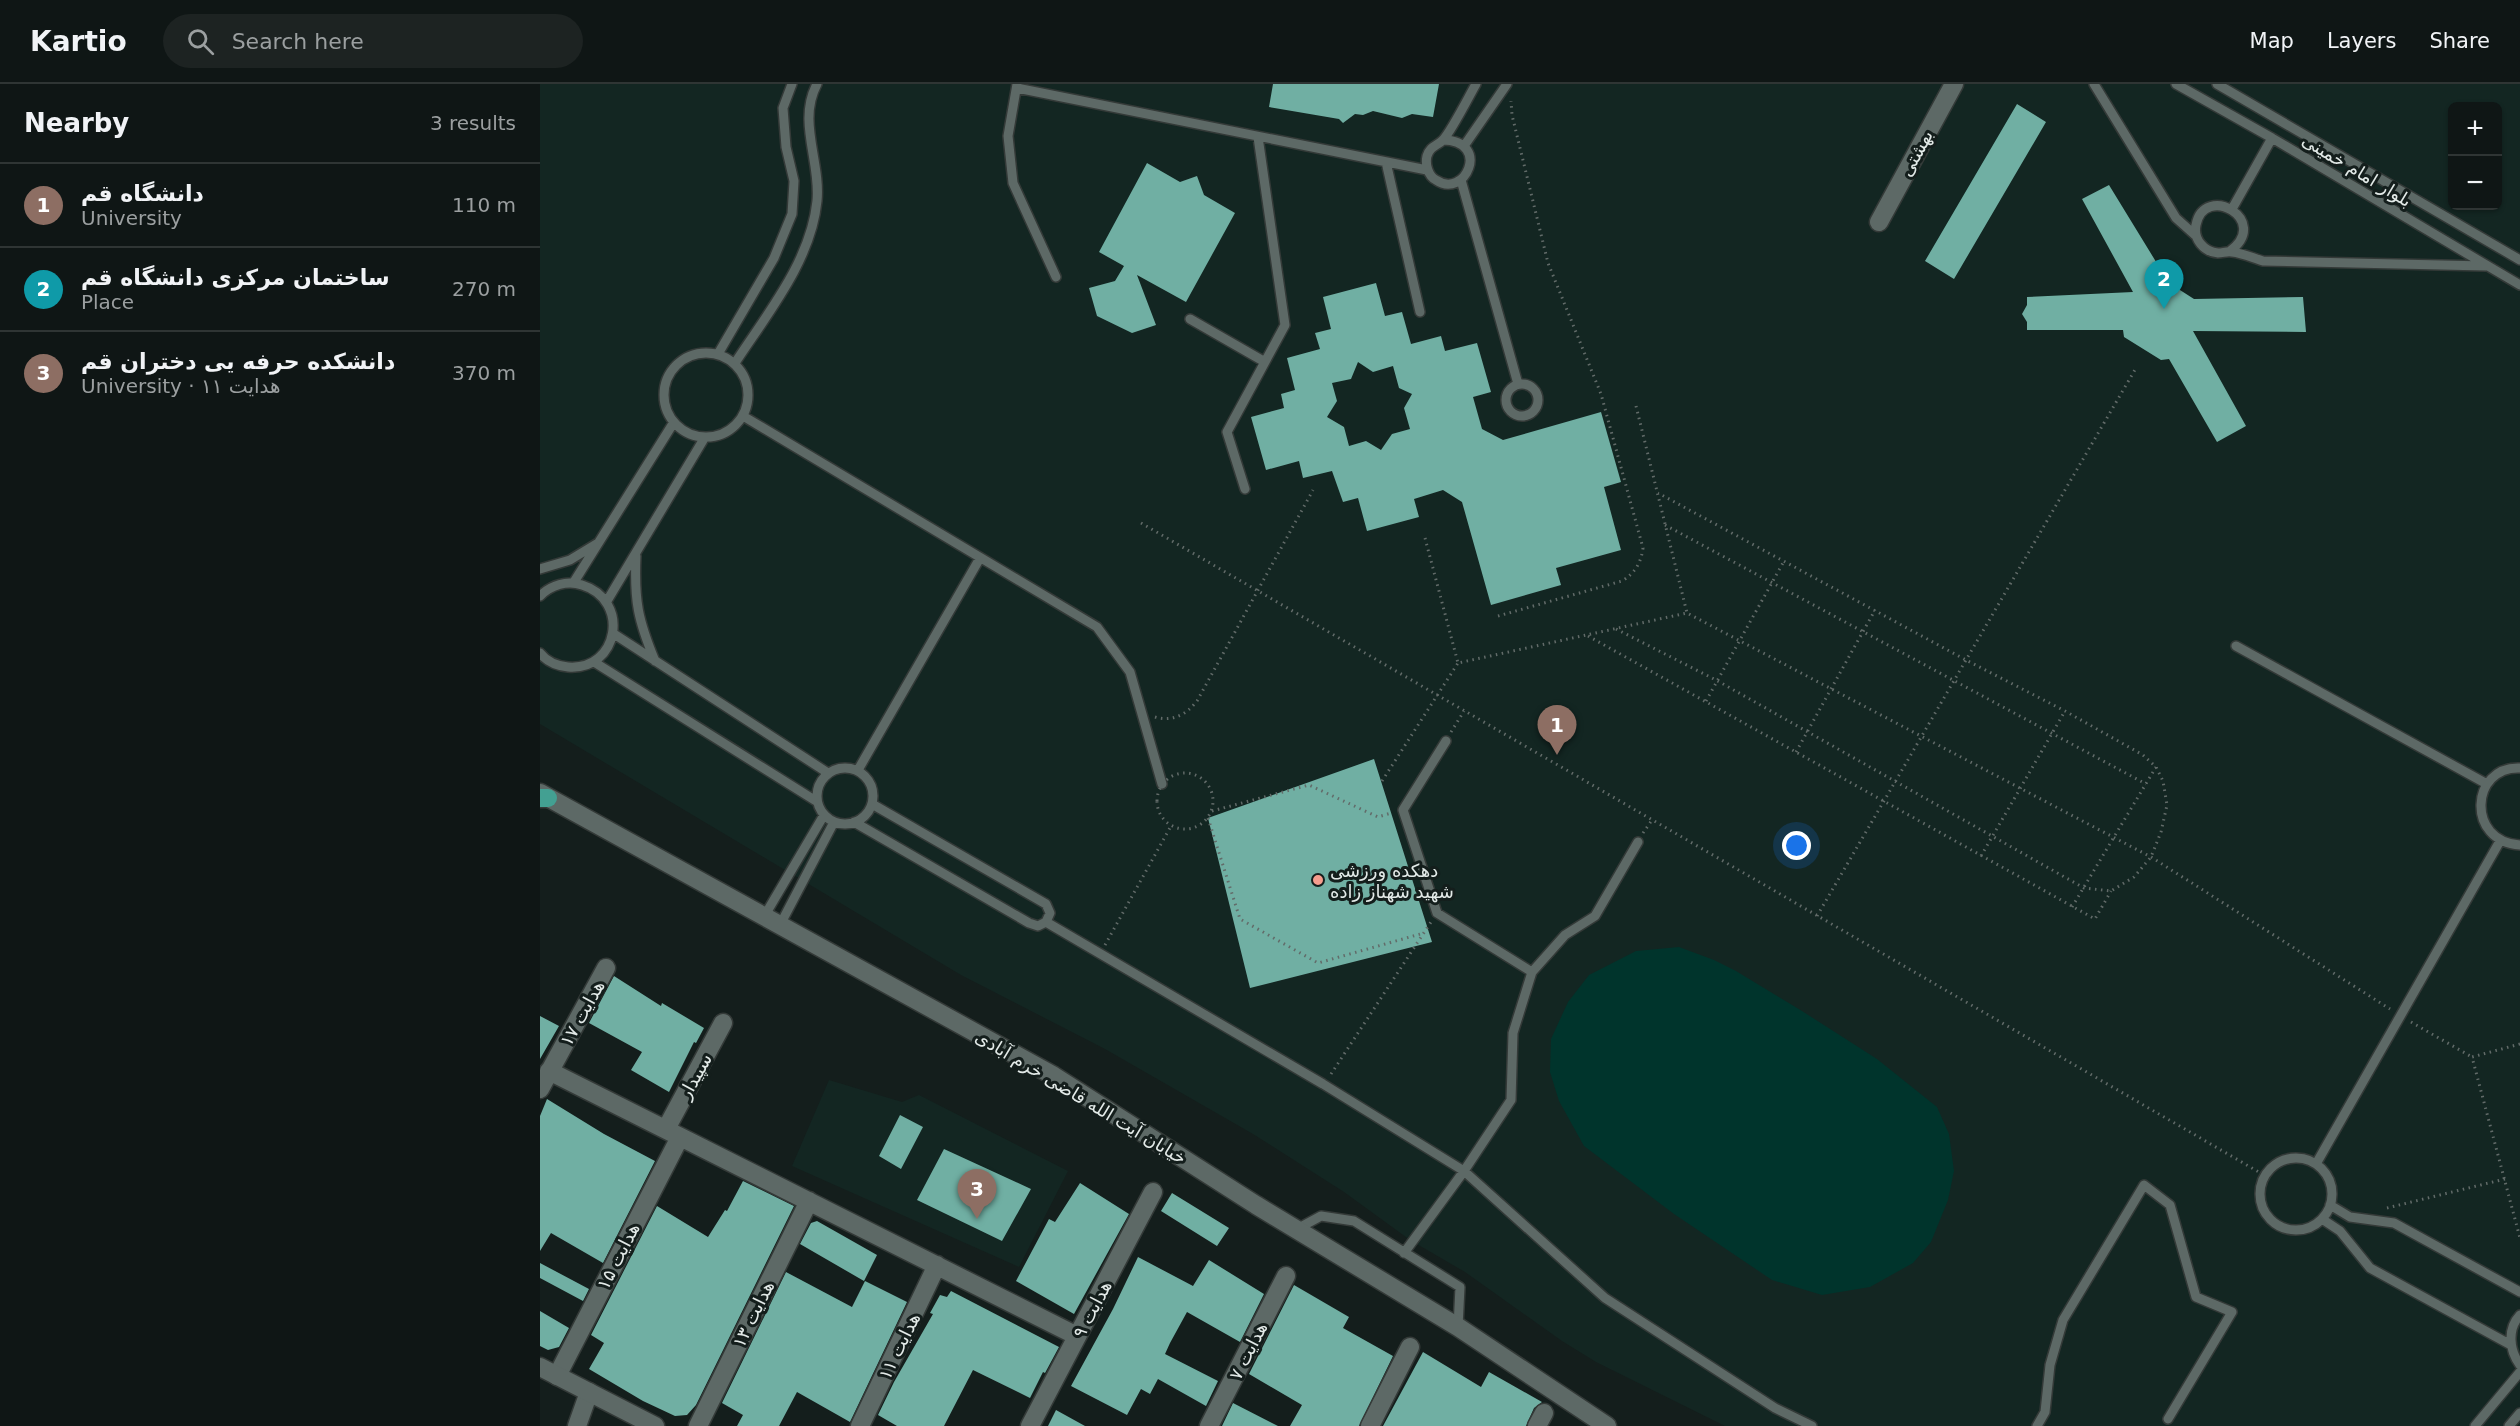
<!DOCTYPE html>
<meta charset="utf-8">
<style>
body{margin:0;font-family:"DejaVu Sans","Noto Naskh Arabic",sans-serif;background:#1d2322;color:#f1f3f6}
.controls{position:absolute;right:18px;top:18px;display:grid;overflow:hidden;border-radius:9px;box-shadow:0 2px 4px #0004}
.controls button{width:54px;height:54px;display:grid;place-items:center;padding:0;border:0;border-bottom:2px solid #2f3534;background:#0f1615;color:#f1f3f6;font:30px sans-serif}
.you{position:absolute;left:1257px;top:762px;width:21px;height:21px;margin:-15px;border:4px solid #fff;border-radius:50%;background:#1a73e8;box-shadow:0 0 0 9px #1a73e833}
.badge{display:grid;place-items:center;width:39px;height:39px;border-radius:50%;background:#f59d8e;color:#fff;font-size:20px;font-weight:700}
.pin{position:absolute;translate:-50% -50px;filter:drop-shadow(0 2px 3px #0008)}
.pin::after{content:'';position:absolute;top:32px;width:21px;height:18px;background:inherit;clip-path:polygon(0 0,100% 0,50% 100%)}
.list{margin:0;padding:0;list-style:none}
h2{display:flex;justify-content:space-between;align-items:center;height:78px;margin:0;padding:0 24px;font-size:26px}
h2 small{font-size:20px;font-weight:400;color:#9b9fa0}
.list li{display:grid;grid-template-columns:39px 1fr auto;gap:18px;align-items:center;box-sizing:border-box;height:84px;padding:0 24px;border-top:2px solid #2f3534}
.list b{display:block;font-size:22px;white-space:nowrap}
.list p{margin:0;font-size:20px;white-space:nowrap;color:#9b9fa0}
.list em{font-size:20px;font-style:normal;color:#9b9fa0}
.icon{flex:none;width:33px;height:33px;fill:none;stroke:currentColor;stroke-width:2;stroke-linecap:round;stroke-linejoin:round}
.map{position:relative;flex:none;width:1980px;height:1342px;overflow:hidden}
header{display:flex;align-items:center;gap:36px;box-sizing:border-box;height:84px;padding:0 30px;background:#0f1615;border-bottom:2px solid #2f3534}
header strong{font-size:28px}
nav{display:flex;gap:33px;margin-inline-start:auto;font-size:21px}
.search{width:420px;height:54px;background:#1d2322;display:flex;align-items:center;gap:15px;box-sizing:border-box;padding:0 21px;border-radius:33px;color:#9b9fa0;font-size:22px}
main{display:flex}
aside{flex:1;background:#0f1615}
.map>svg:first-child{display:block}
.built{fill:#132622;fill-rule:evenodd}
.green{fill:#00342c}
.building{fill:#70afa3;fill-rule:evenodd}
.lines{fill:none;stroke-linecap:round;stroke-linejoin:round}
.lane-casing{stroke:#343a38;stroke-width:12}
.street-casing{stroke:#343a38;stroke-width:21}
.secondary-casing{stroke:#343a38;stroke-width:21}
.primary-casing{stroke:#343a38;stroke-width:21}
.path{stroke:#626b69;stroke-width:3;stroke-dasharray:1.5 4.5;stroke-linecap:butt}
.lane{stroke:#5d6966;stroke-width:9}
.street{stroke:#5d6966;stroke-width:18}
.secondary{stroke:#5d6966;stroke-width:18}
.primary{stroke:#43a092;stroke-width:18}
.poi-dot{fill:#f59d8e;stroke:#141e1c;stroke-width:2}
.labels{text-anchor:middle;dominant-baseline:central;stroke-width:6;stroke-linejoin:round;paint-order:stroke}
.street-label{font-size:18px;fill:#e3eae8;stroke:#141e1c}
.poi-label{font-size:18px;fill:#e3eae8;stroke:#141e1c;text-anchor:start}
</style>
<header>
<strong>Kartio</strong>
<div class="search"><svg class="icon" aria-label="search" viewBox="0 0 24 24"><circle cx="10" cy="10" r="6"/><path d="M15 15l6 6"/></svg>Search here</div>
<nav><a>Map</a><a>Layers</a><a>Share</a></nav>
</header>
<main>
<aside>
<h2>Nearby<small>3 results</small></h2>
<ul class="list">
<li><span class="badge" style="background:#8d6e63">1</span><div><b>دانشگاه قم</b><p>University</p></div><em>110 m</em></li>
<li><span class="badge" style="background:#0f9aa8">2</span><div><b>ساختمان مرکزی دانشگاه قم</b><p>Place</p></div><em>270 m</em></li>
<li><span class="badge" style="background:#8d6e63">3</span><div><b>دانشکده حرفه یی دختران قم</b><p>University · هدایت ۱۱</p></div><em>370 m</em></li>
</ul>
</aside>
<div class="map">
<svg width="1980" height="1342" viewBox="0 0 1980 1342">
<rect width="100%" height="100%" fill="#141e1c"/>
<path class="built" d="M0,0H1980V1342H1185L1056,1278L1022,1257L925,1188L870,1156L804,1108L713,1050L565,965L421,891L0,640ZM1912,22H1958V122H1912Z
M289,996L362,1018L379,1011L528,1087L479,1183L252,1082Z"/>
<path class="green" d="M1139,863L1174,876L1196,887L1262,927L1337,975L1397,1023L1409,1050L1414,1087L1408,1116L1391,1158L1373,1179L1330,1203L1282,1211L1232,1196L1134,1130L1044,1062L1019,1017L1010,988L1011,955L1028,918L1049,891L1096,867Z"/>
<path class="building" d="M733,0H899L893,33L872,30L862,34L833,27L823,31L815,30L803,39L799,35L729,23Z
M1477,20L1506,38L1414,195L1385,177Z
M607,79L640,98L657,92L664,111L695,129L646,218L597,191L616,241L592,249L557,232L549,204L575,197L584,182L559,168Z
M1569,101L1629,199L1654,215L1763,213L1766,248L1653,247L1706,342L1677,358L1629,275L1621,276L1584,253L1583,246H1487V238L1482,230L1487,221V213L1593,208L1542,115Z
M836,199L845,232L862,228L871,260L901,252L905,267L937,259L951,308L933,313L942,345L963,356L1061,328L1081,398L1064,403L1081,466L1016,484L1021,501L951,521L922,418L903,406L874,415L879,433L827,447L818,414L803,418L792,387L763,394L759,377L726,386L711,333L744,324L741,310L755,306L747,274L780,265L775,249L791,245L783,213ZM818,278L833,288L853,282L859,304L872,310L864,324L870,345L852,350L841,366L826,357L809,362L804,343L787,333L797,317L792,299L811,295Z
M834,675L892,858L710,904L668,734Z
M74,892L121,922L122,919L164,944L156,959L154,958L129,1008L91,986L102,968L49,939Z
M0,932L19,942L0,975Z
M7,1015L64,1050L115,1077L63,1179L11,1149L0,1167V1032Z
M360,1031L383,1043L361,1085L339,1072Z
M404,1065L491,1105L462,1157L377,1116Z
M203,1097L254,1122L156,1321L147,1331L135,1332L103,1317L49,1285L64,1259L51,1251L117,1122L168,1153L185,1126L187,1127Z
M540,1099L589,1130L534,1230L476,1197L509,1135L515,1138Z
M632,1109L689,1144L677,1162L621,1127Z
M277,1137L337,1171L324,1197L260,1160L271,1139Z
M598,1173L653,1202L669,1176L724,1210L700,1258L647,1228L630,1259L625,1270L678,1297L666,1322L618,1295L610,1310L601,1305L587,1331L531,1302L573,1225Z
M0,1179L49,1205L43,1217L0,1194Z
M246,1188L312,1223L325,1197L367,1218L310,1338L257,1308L239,1342H197L203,1331L182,1319Z
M754,1201L809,1233L803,1244L853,1272L819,1342H750L762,1321L709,1290Z
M411,1207L519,1263L505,1289L503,1288L490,1314L433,1286L404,1342H357L338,1331L354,1298L393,1230L390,1229L400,1211L407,1213Z
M0,1227L29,1244L19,1263L8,1266L0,1262Z
M883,1268L941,1303L949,1288L1002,1318L994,1324L986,1342H843Z
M693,1319L738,1342H682Z
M516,1326L545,1342H508Z"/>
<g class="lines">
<defs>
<path id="lane" d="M477,0L468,52L473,99L516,193
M1554,0L1636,134L1655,151
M1636,0L1732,54L1980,201
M1677,0L1980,176
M477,4L887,86
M903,56C952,57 925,116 896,96C888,92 885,80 887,72C890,62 897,62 903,56C912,46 928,14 936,0
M924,62L967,0
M846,78L880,228
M921,96L978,300
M1692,125L1732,54
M1690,167C1732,136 1664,98 1656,141C1653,155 1664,168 1678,169C1683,169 1687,167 1692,168C1702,169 1713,174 1723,177L1946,182
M650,235L725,278
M124 311a42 42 0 1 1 84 0a42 42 0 1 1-84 0Z
M178,270L234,174L252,130L254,97L246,63L243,24L252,0
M195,279C227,230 271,177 277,117C281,78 257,37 277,0
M966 316a16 16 0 1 1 32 0a16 16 0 1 1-32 0Z
M203,332L557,543L590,588L622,700
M705,405L687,348L745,241L718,53
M96,472C94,517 98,536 115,577
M0,485L30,476L58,459
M34,498L134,338
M0,512C11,501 27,496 42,501C91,516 79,587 28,583C18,582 7,578 0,569
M67,517L165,353
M74,550L288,689
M1696,562L1947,700
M54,578L276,717
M906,657L863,726L897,829L992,888
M277 712a28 28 0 1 1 56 0a28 28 0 1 1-56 0Z
M1980,684C1930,682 1926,758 1980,761
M318,686L440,474
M314,738L489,839L498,842L506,838L510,829L506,820L332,720
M225,831L284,731
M506,838L783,1000L924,1087L1065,1214L1235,1324L1272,1342
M240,841L294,738
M1720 1110a36 36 0 1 1 72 0a36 36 0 1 1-72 0Z
M1776,1080L1960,757
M1790,1121L1810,1133L1854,1139L1980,1208
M1782,1135L1800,1147L1830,1184L1971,1261
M757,1145L781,1132L814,1137L920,1203L918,1243
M864,1169L924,1087L971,1016L973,949L992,888L1025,851L1055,832L1098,758
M1980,1231C1967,1245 1969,1266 1980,1281
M1497,1342L1505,1328L1510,1281L1523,1236L1604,1101L1630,1121L1656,1213L1692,1228L1628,1335
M1935,1342L1980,1288
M1969,1342L1980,1329"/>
<path id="street" d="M1339,138L1414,0
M9,987L537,1252
M0,1005L66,884
M126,1045L183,939
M17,1292L140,1053
M37,1342L49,1308
M158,1342L269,1117
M320,1342L397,1181
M490,1342L613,1108
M669,1342L746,1192
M830,1342L870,1263
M997,1342L1004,1329"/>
<path id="secondary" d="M0,709L514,992L716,1121L918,1243L1067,1342
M0,1283L115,1342"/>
<path id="primary" d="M0,714H8"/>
</defs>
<use href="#lane" class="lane-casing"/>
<use href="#street" class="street-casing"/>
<use href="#secondary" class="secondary-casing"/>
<use href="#primary" class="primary-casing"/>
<path class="path" d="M1096,322L1147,529
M601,439L1724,1091
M1125,441L1606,700
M885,454L918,579L1147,529L1611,773L1850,925
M958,532L1082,497C1095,489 1101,479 1103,464L1061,310L1008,179L972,31L971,17
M1076,545L1176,596L1544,804L1571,807L1594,793L1611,773L1621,748L1627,721L1623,697L1616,683L1603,671L1525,627L1426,576L1118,409
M1048,552L1555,835L1571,807
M1166,617L1244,477
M615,633C632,638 646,631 657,617L773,406
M911,648L924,627
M1256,668L1335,526
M617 717a28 28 0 1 1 56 0a28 28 0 1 1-56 0Z
M842,697L918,579
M672,727L769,701L838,733L851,729
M668,734L700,835L778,879L884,849
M1103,749L1112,736
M1441,772L1525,627
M1532,823L1616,683
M1277,832L1596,284
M565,861L631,742
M1871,938L1932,973
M1980,960L1932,973L1980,1154
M791,990L891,838
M1847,1124L1965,1095"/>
<use href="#lane" class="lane"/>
<use href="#street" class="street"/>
<use href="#secondary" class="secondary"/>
<use href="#primary" class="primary"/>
</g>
<circle class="poi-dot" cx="778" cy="796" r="6"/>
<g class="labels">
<g class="street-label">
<text transform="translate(1376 69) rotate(-62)">بهشتی</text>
<text transform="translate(1817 86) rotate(31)">بلوار امام خمینی</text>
<text transform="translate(42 929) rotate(-61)">هدایت ۱۷</text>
<text transform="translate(155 992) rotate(-61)">سپیدار</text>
<text transform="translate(541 1013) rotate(31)">خیابان آیت الله قاضی خرم آبادی</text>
<text transform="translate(78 1172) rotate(-63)">هدایت ۱۵</text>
<text transform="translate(552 1225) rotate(-62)">هدایت ۹</text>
<text transform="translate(213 1230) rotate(-64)">هدایت ۱۳</text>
<text transform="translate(359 1262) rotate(-64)">هدایت ۱۱</text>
<text transform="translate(708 1267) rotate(-63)">هدایت ۷</text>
</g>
<g class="poi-label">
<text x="790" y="786">دهکده ورزشی<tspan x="790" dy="21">شهید شهناز زاده</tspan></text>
</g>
</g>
</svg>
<div class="controls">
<button>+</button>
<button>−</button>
</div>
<div class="you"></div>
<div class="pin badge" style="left:1017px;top:671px;background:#8d6e63">1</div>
<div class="pin badge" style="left:1624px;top:225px;background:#0f9aa8">2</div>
<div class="pin badge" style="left:437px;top:1135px;background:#8d6e63">3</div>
</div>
</main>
